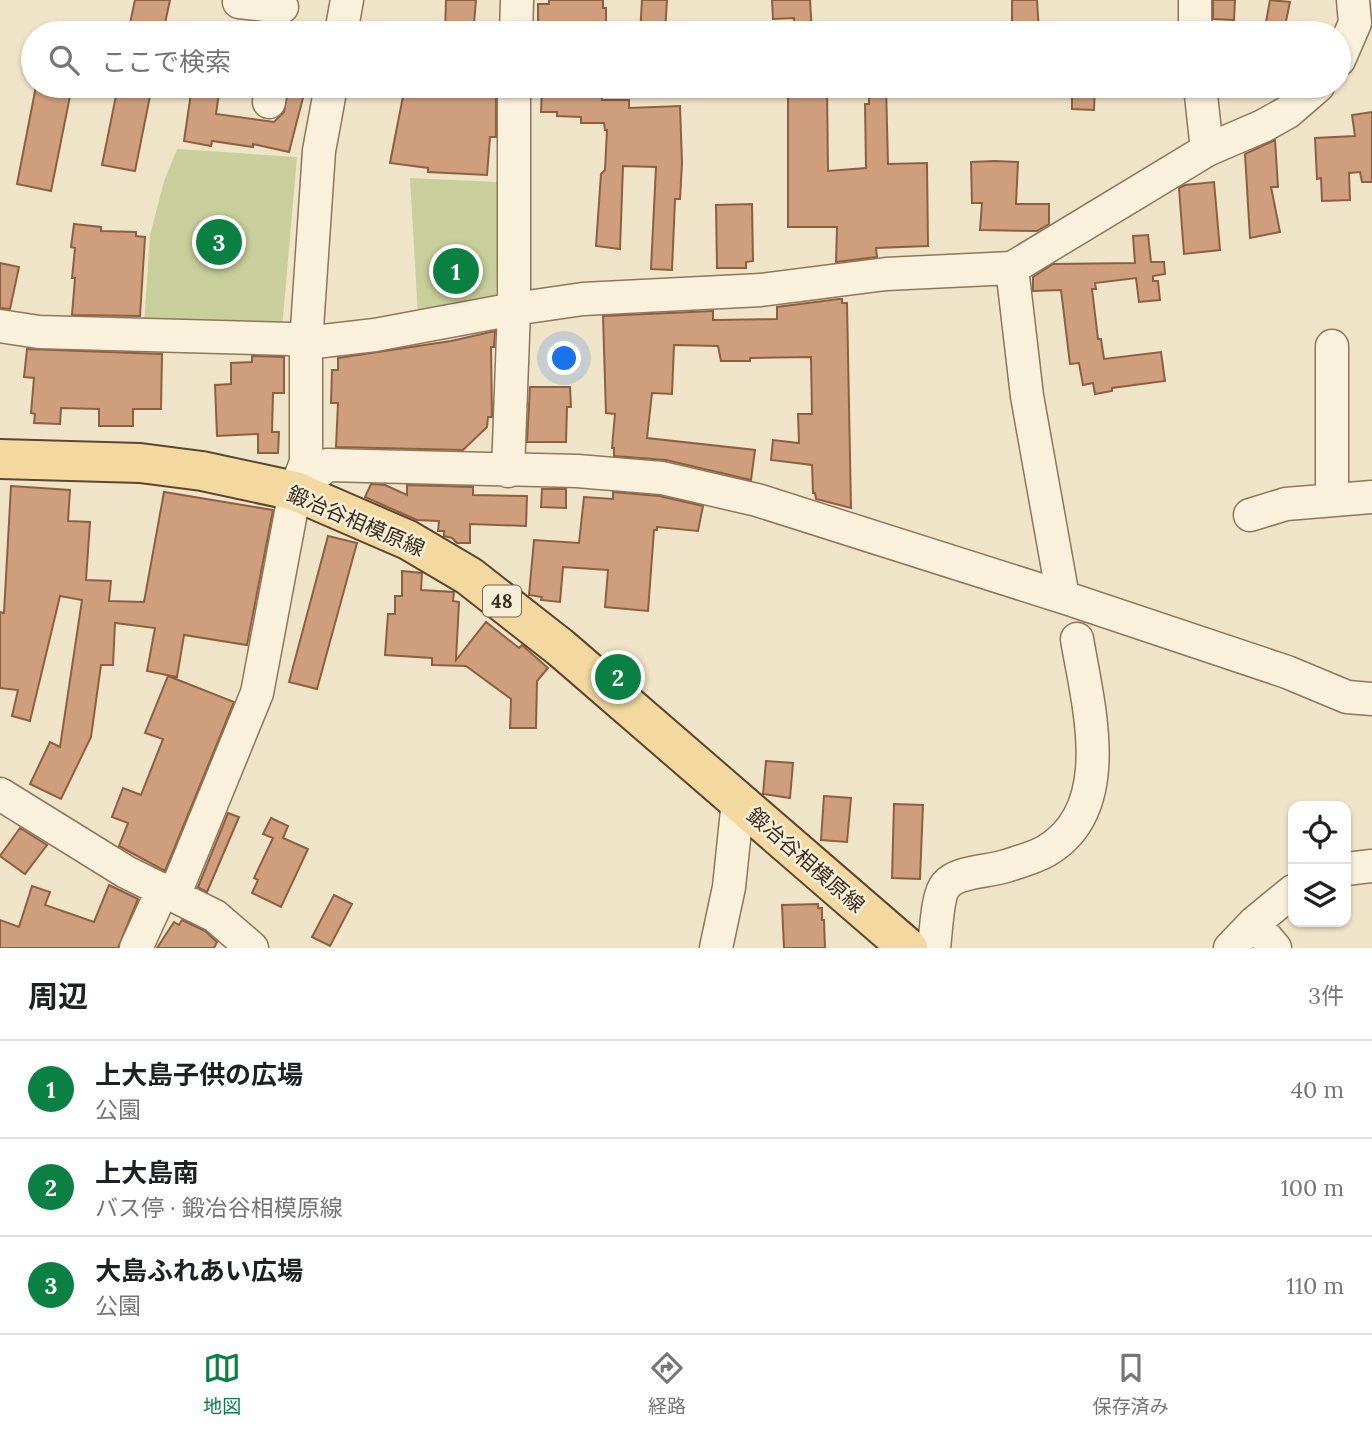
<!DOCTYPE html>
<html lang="ja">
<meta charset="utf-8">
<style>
body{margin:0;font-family:Lora,"Noto Sans JP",serif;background:#f2f2f2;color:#202124}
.controls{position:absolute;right:21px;bottom:21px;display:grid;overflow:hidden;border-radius:14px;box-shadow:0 2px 5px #0004}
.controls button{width:63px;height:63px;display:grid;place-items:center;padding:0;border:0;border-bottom:2px solid #e0e0e0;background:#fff;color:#202124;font:35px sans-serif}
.you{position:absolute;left:565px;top:359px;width:24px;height:24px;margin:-18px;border:5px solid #fff;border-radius:50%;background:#1a73e8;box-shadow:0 0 0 10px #1a73e833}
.badge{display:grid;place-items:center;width:46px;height:46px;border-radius:50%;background:#0b8043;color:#fff;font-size:23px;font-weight:700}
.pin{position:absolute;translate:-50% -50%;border:4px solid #fff;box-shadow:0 2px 7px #0006}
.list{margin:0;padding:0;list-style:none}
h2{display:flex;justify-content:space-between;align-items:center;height:91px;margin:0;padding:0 28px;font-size:30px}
h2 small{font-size:23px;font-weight:400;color:#757577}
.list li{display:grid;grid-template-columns:46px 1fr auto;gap:21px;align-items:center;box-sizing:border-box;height:98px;padding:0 28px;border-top:2px solid #e0e0e0}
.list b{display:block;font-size:26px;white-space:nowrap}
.list p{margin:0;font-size:23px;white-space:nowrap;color:#757577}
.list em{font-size:23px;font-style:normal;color:#757577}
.icon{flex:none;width:38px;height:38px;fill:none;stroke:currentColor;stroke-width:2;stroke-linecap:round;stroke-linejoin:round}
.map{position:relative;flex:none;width:1372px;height:948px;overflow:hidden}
.search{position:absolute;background:#fff;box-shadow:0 2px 5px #0004;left:21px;right:21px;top:21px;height:77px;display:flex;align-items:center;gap:18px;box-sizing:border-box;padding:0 24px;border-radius:38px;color:#757577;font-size:26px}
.sheet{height:385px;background:#fff}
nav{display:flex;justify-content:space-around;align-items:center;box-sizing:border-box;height:98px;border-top:2px solid #e0e0e0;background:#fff;font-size:19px;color:#757577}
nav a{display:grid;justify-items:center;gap:4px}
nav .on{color:#0b8043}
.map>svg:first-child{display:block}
.green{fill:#c9cf9b}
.building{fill:#cf9f7d;stroke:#8d5f41;stroke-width:2}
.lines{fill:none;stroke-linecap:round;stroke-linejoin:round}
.minor-casing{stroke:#8d765c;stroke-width:35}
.major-casing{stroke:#5b4430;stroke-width:42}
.minor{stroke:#faf1dc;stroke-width:32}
.major{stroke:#f3d9a0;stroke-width:38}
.labels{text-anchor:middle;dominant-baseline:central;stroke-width:5;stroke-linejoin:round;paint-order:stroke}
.shield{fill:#f7eed8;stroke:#756857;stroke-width:2}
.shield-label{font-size:19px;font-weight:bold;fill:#3d2e20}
.street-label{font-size:21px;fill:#3d2e20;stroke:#f7eed8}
</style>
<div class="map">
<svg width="1372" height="948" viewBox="0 0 1372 948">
<rect width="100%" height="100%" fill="#f0e4c8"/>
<path class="green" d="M177,149L297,157L282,329L144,324L150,235L164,181Z
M410,178L499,182L496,303L418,317Z"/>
<path class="building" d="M135,0H170L163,33H128Z
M446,0H476L474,23H468V33H445Z
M549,0H603V8H606V31L584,32V26L538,28V4H549Z
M642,0H667L665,33H640Z
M772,0H810L812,33H795L794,18L773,19Z
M1012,0H1037L1039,32H1012Z
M1213,0H1235L1234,20L1213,19Z
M1270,0L1290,2L1285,26L1266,22Z
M36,86H72L51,191L17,184Z
M118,86H152L135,171L102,165Z
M192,86H220L216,114L274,122L284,112L289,86H306L289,152L253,144V147L212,141L211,146L184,141Z
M405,86H496V137H490L487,175L428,172V168L390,163Z
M546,86L570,87V94L602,93V100H629V108L680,106L682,163L680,199H675L672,270L651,269L656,167L623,166L620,249L596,246L601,174L605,170L607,130H605L604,123H581V117L557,116V112H541L542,89H546Z
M788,86H827L828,171L866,168L865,104H869V86H886L888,164L927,163L928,246L876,248L877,257L836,262L837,227H788Z
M1072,86H1095L1094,110L1072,109Z
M1372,112V182H1362L1360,172L1349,173L1350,200L1322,201L1321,178L1317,179L1315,138L1355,136L1352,115Z
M1275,140L1278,187H1271L1280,232L1250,238L1245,154Z
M995,161L1018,162L1016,204H1049V224L1037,231L980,230L982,203H972L971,162Z
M1214,182L1220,250L1184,254L1179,188L1185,185Z
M752,204L753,261L746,262V268H717L716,205Z
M74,224L101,227V231L136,232V236L145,237L140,316L72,315L75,278H72L75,248L71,247Z
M1148,235L1151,262H1164L1165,274L1153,276V281H1158L1160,300L1139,302L1136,278L1095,283L1096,289H1092L1098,339H1101L1104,359L1161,352L1165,381L1112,388V391L1095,394L1093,383L1083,385L1079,363L1070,364L1061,290L1033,291V277L1053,264L1135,263L1133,236Z
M0,263L19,267L10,309L0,308Z
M839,299H842V303H847L851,508L816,499L815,493H813L812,465L771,460L773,440L799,443L798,414H812L811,357L750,358V361H721L718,346L674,345L672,394L652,393L647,438L755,450L751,480L666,460L614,456V448H612L615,414L606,413L603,316L713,311V320L777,319V307Z
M495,331L494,347H491L492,417H488L487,427L463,450L336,447L338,403H331L332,370H338V358L451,341Z
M27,349L162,354L161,409H133V426H99V409L61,408L60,424L34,423L35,414L31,413L34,378L24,377Z
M252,356L284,357V393H273L272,432H279L278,453H258V434L217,436L215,385L231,384V363L252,362Z
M530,387H570L571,407H567L566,442H527Z
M371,484L385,485L407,495V485L473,487V495L527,496L526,526L470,524V543H457L452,538L444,536V531H438L439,521L417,520L365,497Z
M11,486L70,490L68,521L90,522L86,580L111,581L109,601L144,602L164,492L273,510L247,645L184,635L177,677L147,671L155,628L115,623L113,665H101L91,737L61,799L30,784L50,742L60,747L82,600L60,596L30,721L12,716L18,690L0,688V612L4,613Z
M542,489H566V508L541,507Z
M613,492L659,496L703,506L698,531L657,527V530H654L648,611L605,607L608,570L563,567L560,602L541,600L542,597L529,595L534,540L579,543L584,497L613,499Z
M328,536L357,543L317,689L289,682Z
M402,571L422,573L421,590L454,592L453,601L459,602L456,660L486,622L519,648L522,645L548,668L537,681L536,728H510L511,699L466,666L432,665V658L385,655L388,614H395V596H402Z
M168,676L234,702L165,871L119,846L128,823L112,817L123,788L141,795L163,739L145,733Z
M766,761L793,763L790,798L763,794Z
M824,796L851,798L847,842L821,840Z
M894,804L923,805L920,879L892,878Z
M228,813L239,817L207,892L198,887Z
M271,818L288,826L283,838L308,849L281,907L252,893L258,880L254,878L273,838L263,834Z
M20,828L47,845L25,874L0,856Z
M109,885L138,899L118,948H0V920L19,927L32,886L50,892L45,905L94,922Z
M334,895L352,904L330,946L312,937Z
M818,904V908H822V920H824L825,948H784L782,905Z
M182,920L205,931L217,942L214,948H157L174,922L179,925Z"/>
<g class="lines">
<defs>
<path id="minor" d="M239,2L282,7
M341,33L347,0
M516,33L517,0
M1195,33V0
M1339,60L1355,23L1353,0
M1200,86L1207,150
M269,102L271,86
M1012,268L1027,396L1063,597
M0,326L39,332L290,339L306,343L375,335L514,309L583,299L761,290L886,274L1012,268L1207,150L1263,126L1288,112L1318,86
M508,471L514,309V86
M295,491L327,465L577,471L662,478L757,500L1069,599L1287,672L1347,697L1372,699
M1332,500V346
M1250,515L1286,504L1372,497
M0,794L126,872L215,916L252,948
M1346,869L1372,866
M174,896L257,693L295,491L306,462V343L319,151L331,86
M1254,923L1275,948
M136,948L163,889
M716,948L729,887L738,801
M934,948C936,933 937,895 946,885C957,871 988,872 1006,866C1018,862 1034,858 1046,851C1118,809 1088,705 1077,639
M1230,948L1254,923L1293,891"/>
<path id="major" d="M0,459L140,463L202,471L295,491L408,540L469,576L561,648L908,948"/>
</defs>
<use href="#minor" class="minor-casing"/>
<use href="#major" class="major-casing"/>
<use href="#minor" class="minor"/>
<use href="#major" class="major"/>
</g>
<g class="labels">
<rect class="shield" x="483" y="585.5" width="38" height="31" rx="5"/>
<g class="shield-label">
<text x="502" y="601">48</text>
</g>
<g class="street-label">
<text transform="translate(356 521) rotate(23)">鍛冶谷相模原線</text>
<text transform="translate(806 860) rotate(41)">鍛冶谷相模原線</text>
</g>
</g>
</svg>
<div class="controls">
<button><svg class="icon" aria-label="locate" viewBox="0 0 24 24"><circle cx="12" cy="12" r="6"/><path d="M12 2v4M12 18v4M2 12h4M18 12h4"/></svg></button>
<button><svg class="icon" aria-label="layers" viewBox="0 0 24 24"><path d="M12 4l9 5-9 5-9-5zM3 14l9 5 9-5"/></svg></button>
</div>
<div class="you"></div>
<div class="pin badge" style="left:456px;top:271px">1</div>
<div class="pin badge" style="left:618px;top:677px">2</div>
<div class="pin badge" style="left:219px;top:242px">3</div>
<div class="search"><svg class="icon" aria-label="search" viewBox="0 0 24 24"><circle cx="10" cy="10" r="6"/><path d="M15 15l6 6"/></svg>ここで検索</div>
</div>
<section class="sheet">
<h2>周辺<small>3件</small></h2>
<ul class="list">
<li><span class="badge">1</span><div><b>上大島子供の広場</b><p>公園</p></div><em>40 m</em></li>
<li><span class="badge">2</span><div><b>上大島南</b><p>バス停 · 鍛冶谷相模原線</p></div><em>100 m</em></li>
<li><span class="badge">3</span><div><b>大島ふれあい広場</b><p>公園</p></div><em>110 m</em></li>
</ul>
</section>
<nav>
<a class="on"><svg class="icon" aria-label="map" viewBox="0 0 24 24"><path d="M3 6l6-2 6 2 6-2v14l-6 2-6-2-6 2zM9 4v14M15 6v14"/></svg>地図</a>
<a><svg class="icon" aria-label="directions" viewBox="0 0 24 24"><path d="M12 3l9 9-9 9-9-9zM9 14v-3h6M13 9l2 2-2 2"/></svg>経路</a>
<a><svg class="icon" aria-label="saved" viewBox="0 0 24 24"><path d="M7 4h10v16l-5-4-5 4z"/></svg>保存済み</a>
</nav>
